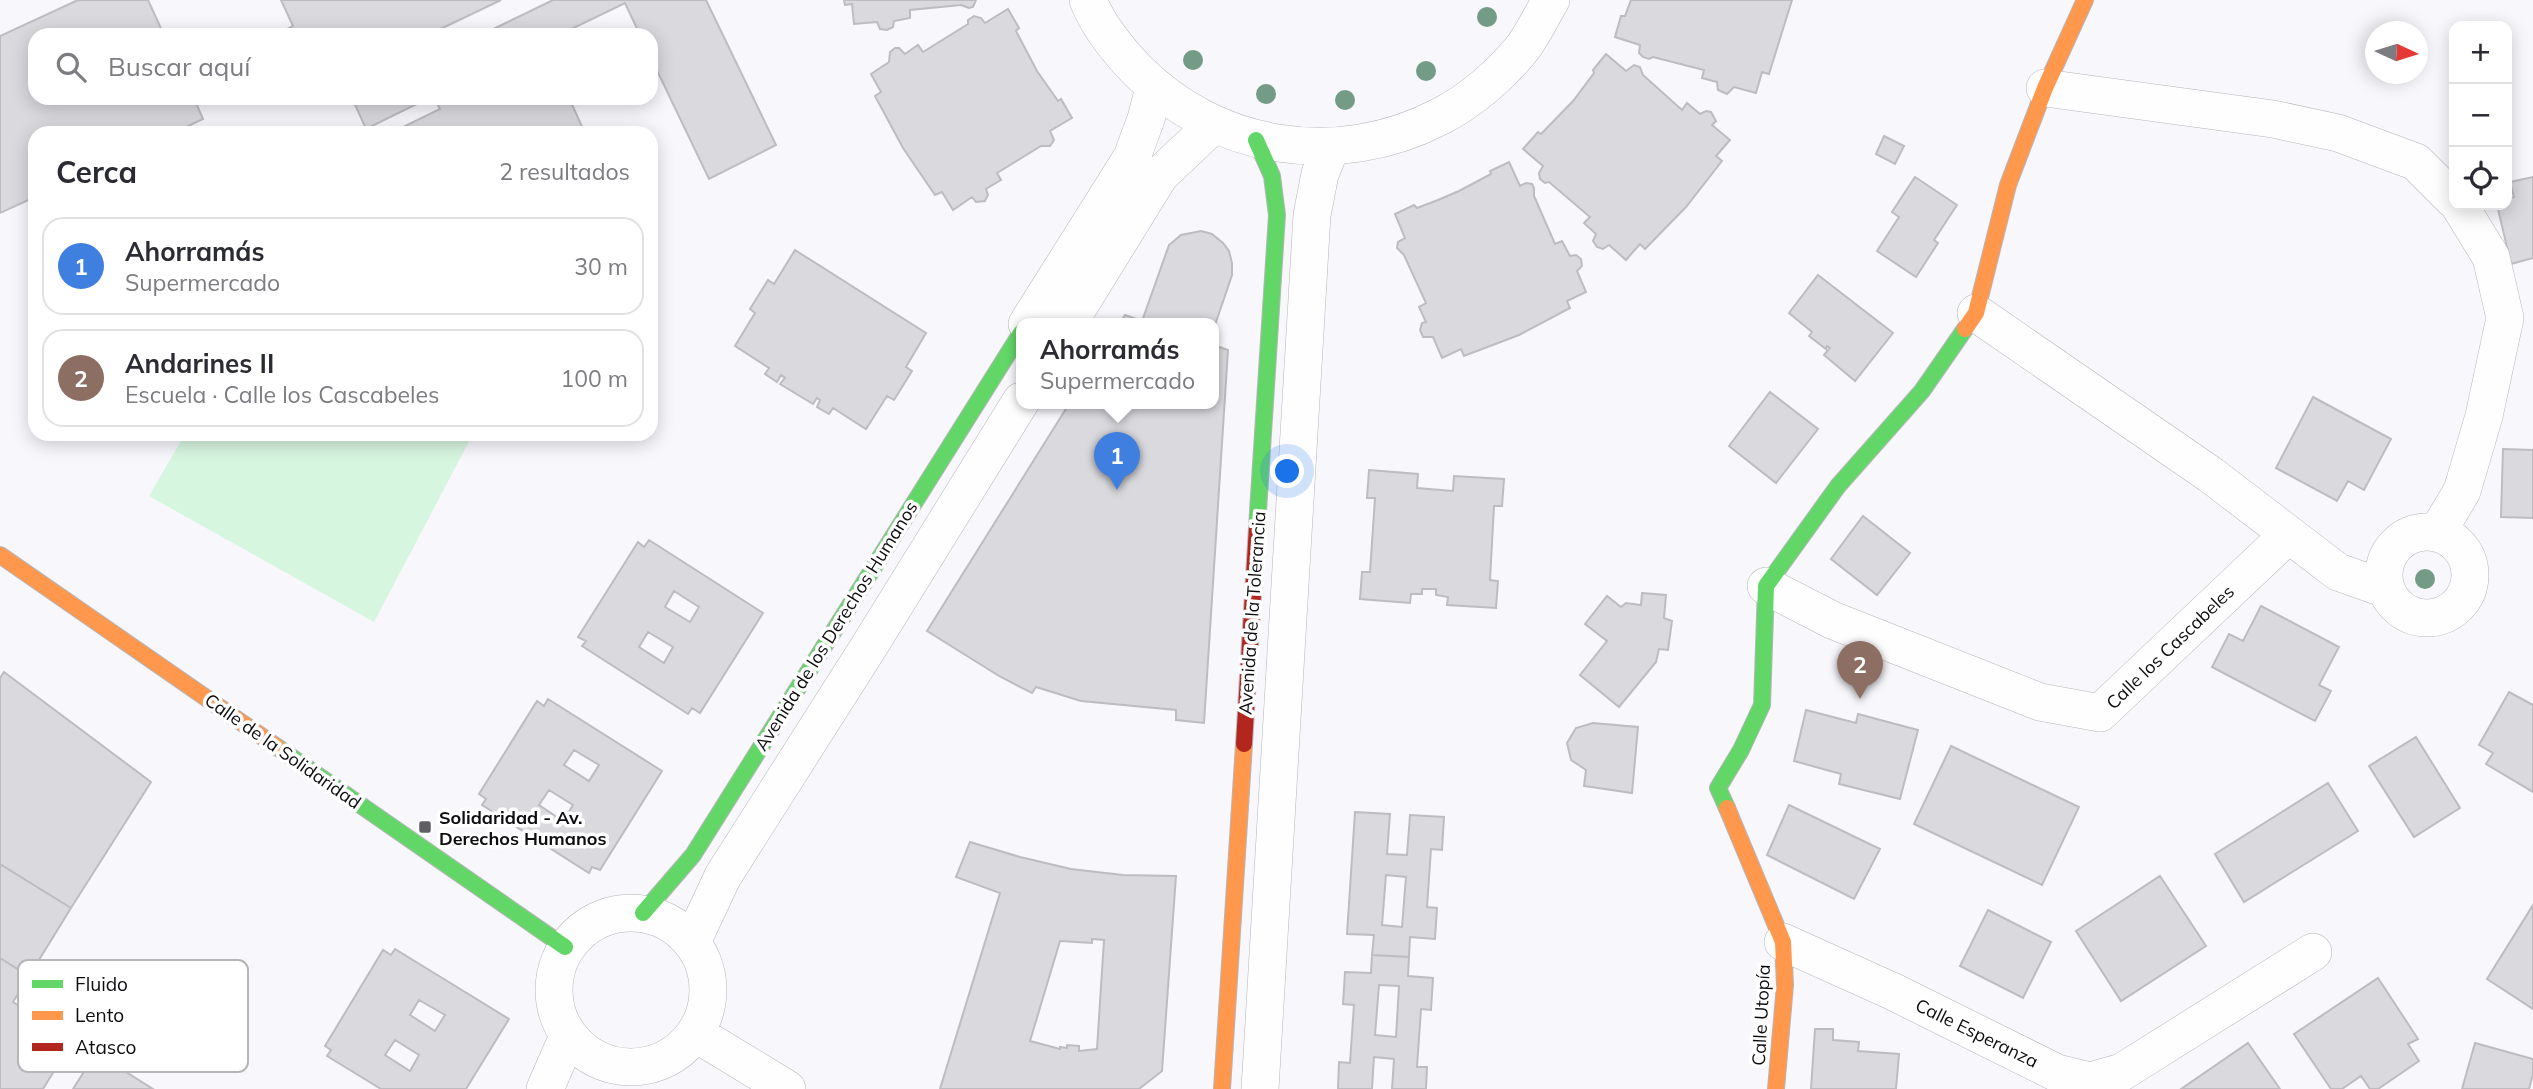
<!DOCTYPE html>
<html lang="es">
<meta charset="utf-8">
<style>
body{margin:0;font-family:Mulish,sans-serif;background:#f2f2f3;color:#2b2b33}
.controls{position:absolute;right:21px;top:21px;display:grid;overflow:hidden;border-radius:14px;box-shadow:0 4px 18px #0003}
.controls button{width:63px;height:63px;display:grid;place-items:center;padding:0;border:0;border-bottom:2px solid #e1e1e2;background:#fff;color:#2b2b33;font:35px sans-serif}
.compass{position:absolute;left:2365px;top:21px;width:63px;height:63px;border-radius:50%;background:#fff;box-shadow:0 4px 18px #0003;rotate:94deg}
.you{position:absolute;left:1288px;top:472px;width:24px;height:24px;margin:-18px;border:5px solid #fff;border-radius:50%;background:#1a73e8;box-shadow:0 0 0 10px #1a73e833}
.badge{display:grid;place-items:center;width:46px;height:46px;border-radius:50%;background:#7c3aed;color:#fff;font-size:23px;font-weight:700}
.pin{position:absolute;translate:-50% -58px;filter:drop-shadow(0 2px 4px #0008)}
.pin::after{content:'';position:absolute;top:37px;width:24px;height:21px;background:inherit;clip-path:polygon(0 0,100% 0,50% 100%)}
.popup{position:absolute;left:1016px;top:318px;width:203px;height:91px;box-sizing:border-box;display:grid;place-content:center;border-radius:14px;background:#fff;filter:drop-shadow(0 2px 5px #0005);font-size:23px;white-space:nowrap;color:#7c7c81}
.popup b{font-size:26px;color:#2b2b33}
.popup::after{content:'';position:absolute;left:50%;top:100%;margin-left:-14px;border:14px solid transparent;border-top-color:#fff}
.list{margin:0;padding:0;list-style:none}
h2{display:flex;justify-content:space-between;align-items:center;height:91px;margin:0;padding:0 28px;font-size:30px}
h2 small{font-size:23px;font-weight:400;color:#7c7c81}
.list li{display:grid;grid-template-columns:46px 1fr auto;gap:21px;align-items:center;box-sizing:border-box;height:98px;margin:0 14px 14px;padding:0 14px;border:2px solid #e1e1e2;border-radius:21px}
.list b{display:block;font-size:26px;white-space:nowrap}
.list p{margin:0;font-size:23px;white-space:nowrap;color:#7c7c81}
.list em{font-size:23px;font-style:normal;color:#7c7c81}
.icon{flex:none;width:38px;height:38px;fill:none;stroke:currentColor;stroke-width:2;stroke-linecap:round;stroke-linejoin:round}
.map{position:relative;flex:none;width:2533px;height:1089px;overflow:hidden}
.search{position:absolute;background:#fff;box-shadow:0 4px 18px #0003;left:28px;top:28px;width:630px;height:77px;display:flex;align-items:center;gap:18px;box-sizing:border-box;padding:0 24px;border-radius:21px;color:#7c7c81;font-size:26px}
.panel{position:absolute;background:#fff;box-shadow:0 4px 18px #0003;left:28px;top:126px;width:630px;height:315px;border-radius:21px}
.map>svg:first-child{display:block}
.green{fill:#d7f6e0}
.building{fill:#d9d9de;stroke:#bdbdc1;stroke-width:2;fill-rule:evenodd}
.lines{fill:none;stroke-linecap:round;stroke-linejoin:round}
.street-casing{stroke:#b6b6ba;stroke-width:38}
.fast-casing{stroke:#b6b6ba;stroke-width:18}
.slow-casing{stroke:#b6b6ba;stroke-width:18}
.jam-casing{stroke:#b6b6ba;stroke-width:18}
.street{stroke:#fefeff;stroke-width:37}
.fast{stroke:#63d668;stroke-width:16}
.slow{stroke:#ff974d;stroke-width:16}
.jam{stroke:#b3261e;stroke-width:16}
.tree{fill:#739b86}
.poi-dot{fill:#5f5f63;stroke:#fff;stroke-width:2.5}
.labels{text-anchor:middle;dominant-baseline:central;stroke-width:7;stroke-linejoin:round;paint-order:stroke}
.street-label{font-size:18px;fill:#0d0d10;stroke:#fff}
.poi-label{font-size:18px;font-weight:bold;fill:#0d0d10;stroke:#fff;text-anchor:start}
.key{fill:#fff;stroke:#b6b6b7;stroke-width:2}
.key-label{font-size:19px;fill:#0d0d10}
</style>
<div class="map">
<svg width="2533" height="1089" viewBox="0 0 2533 1089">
<rect width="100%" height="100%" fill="#f7f7fc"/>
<path class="green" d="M185,434H473L374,622L149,496Z"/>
<path class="building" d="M78,0H148L164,35H35V98H194L203,119L174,133H35V197L0,213V36Z
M281,0H501L428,35H276L293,26Z
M553,0H706L776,145L709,179L651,58V35H640L625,3L559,35H481Z
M844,0H976L973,7L969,8L961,5L910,10V18L894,21L893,27L887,30L880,29L877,22L854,24L852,4L845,5Z
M1631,0H1792L1769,74L1762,72L1756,93L1734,87L1727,94L1718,90L1717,82L1702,78L1704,70L1653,57L1649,59L1643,57L1639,53L1640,45L1615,37L1621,16H1625Z
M1008,9L1019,28L1016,31L1037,71L1058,101L1061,99L1072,118L1050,131L1054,140L1050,146H1041L997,173L1001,180L986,189L988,195L985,201L976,202L972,197L953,210L942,192L935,195L903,148L875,96L881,92L871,74L889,62L890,52L895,48H899L905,54L918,45L923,52L968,24V20L974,16L981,18L985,23Z
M1606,54L1626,71L1634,65L1640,67L1643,75L1682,110L1687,103L1700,114L1706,111L1711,112L1716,121L1712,125L1730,140L1716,156L1722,161L1686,207L1645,249L1640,244L1626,260L1609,245L1603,249L1597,247L1593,241L1596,234L1584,223L1590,217L1549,182L1545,183L1540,179L1539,173L1543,166L1523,149L1538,132L1541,134L1573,101L1594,73L1593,70Z
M352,98H429L366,129Z
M434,98H543L545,101L551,98H569L585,133H391L440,109Z
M1884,136L1904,146L1895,164L1876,154Z
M1509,162L1520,186L1526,183L1532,184L1534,188V196L1555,244L1562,241L1570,256L1576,255L1581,259L1582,266L1577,271L1586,292L1567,301L1570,308L1519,335L1464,356L1461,349L1442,358L1433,337H1423L1420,330L1422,323L1426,322L1419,307L1426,303L1404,255L1397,248L1398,242L1405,238L1395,214L1414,205L1417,208L1438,200L1459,191L1491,174L1490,171Z
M1915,177L1957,205L1934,240L1938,243L1916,277L1877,251L1899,217L1892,212Z
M2533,177V258L2511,264L2497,205H2507V199L2514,197L2510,182Z
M1201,231L1212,234L1223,243L1229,251L1232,263V275L1213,331V324H1119L1125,315L1142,321L1169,245L1181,235Z
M795,250L926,333L906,367L912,371L894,400L887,396L866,429L833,408L829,414L817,407L820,400L817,398L813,404L780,384L785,378L781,375L777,382L765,374L769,368L735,346L755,313L750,309L768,280L774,284Z
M1818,275L1893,333L1855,381L1824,355L1830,348L1827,346L1826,349L1809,336L1812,332L1789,313Z
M1213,345L1228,350L1204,723L1176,720V710L1081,701L1036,687L1032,693L999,676L927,631L1069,404H1213Z
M1770,392L1818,429L1776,483L1729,446Z
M2313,397L2391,439L2364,490L2348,481L2337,501L2276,468Z
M2503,449L2533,450V518L2501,517Z
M1369,470L1418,474L1417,488L1453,491L1454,476L1504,479L1502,506H1494L1490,580L1498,581L1496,608L1447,605L1448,597L1436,595V589H1422V594H1411L1410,603L1360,599L1362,572H1370L1375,498H1367Z
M1863,516L1910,553L1877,595L1831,559Z
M649,540L763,613L700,713L692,708L688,714L582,646L586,641L578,637L638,542L644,547ZM674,591L699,607L690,622L665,607ZM648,632L673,647L664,663L639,647Z
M1642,593L1666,595L1664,618L1672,621L1668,650L1659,649L1656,662L1619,707L1580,675L1607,641L1585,624L1607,596L1621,607L1626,603L1641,605Z
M2261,606L2339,647L2319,685L2331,691L2315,721L2212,667L2229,634L2243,641Z
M4,672L151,782L71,908L0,864V678Z
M2509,692L2533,705V792L2486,764L2493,753L2479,745Z
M548,699L662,771L600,870L592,867L589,873L482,805L486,799L479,794L537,701L544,706ZM574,750L599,765L589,781L564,765ZM549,790L573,805L563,821L539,805Z
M1806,710L1856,723L1858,714L1918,730L1900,799L1839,784L1841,774L1794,761Z
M1593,723L1638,727L1632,793L1584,786L1586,770L1571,760L1567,743L1576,728Z
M2416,737L2460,808L2414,837L2369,766Z
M1951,746L2079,807L2042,885L1914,824Z
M2328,783L2358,831L2244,902L2215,854Z
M1789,805L1880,849L1854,899L1767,855Z
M1355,812L1390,814L1387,854L1407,855L1410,815L1444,817L1442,850L1431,849L1427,907L1437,908L1435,939L1410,937L1409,957L1372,955L1374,935L1347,934ZM1386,875L1406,877L1402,927L1382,925Z
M970,842L1020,857L1071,869L1123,875L1176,876L1162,1071L1139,1089H940L1000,893L956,877ZM1092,939L1104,940L1097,1049L1079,1051V1046L1067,1045V1048L1060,1047V1049L1030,1041L1060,941L1092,943Z
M0,864L71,908L29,976L0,958Z
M2160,876L2206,946L2121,1001L2076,931Z
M2533,905V1009L2487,979Z
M1988,910L2051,942L2023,998L1960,966Z
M395,949L509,1019L466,1089H381L327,1056L331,1050L325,1046L383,950L391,955ZM419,1000L445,1015L435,1031L410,1015ZM395,1040L419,1055L410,1071L385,1055Z
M1372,955L1409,957L1408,976L1433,978L1431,1010L1421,1009L1417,1067H1427L1426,1089H1392L1394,1059L1374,1057L1372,1089H1338L1339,1062L1350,1063L1354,1005L1343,1004L1345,972L1371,973ZM1379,985L1399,986L1396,1037L1375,1035Z
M0,958L29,976L13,1002L73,1040L43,1089H0Z
M2378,978L2418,1039L2408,1044L2419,1061L2378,1089H2370L2361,1076L2342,1089H2331L2294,1034Z
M1815,1029H1833V1040L1859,1042L1858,1051L1899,1054L1896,1089H1811Z
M2248,1043L2280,1089H2181Z
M2475,1043L2533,1059V1074L2529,1089H2462Z
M96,1053L153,1089H73Z"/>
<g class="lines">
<defs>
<path id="street" d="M1088,0C1098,26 1117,49 1136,69C1216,151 1338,169 1439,117C1471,101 1502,74 1524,46C1534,32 1542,15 1551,0
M2045,88L2273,119L2338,133L2416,162L2454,200
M1976,313L2211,475L2338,572L2386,589
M1027,324L1132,157L1146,119L1154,88
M1068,324L1160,175L1213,125
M2384 575a43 43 0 1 1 86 0a43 43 0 1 1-86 0Z
M2437,533L2462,491L2484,416L2505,318L2491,257L2459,205
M1766,586L1832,620L2040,702L2100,713L2288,535
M554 990a77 77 0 1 1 154 0a77 77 0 1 1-154 0Z
M692,942L723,876L868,648L1021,401
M1783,942L1894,992L2057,1073L2090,1081L2122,1072L2313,952
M695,1033L787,1089
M545,1089L568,1036
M1260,1089L1312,215L1320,174L1331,147"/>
<path id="fast" d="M1256,140L1272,176L1277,215L1257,527
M277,747L565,947
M1727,808L1718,788L1741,750L1762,705L1766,586L1838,486L1922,391L1965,329
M643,913L693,855L1021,333"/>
<path id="slow" d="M1965,329L1976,313L2008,185L2045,88L2085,0
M0,555L277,747
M1727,808L1783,942L1785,985L1776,1089
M1222,1089L1244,744"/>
<path id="jam" d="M1244,744L1257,527"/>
</defs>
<use href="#street" class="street-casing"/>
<use href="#fast" class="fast-casing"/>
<use href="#slow" class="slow-casing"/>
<use href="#jam" class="jam-casing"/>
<use href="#street" class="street"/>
<use href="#fast" class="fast"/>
<use href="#slow" class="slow"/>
<use href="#jam" class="jam"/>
</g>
<g class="tree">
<circle cx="1487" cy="17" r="10"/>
<circle cx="1193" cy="60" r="10"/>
<circle cx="1426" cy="71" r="10"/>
<circle cx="1266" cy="94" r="10"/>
<circle cx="1345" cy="100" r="10"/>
<circle cx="2425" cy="579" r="10"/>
</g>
<rect class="poi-dot" x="418" y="820" width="14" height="14" rx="3.5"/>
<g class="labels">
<g class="street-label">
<text transform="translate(1252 613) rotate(-86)">Avenida de la Tolerancia</text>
<text transform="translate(836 626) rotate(-58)">Avenida de los Derechos Humanos</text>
<text transform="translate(2170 647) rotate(-44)">Calle los Cascabeles</text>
<text transform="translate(283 751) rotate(35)">Calle de la Solidaridad</text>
<text transform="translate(1761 1015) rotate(-87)">Calle Utopía</text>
<text transform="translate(1977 1033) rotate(26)">Calle Esperanza</text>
</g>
<g class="poi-label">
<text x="439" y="817">Solidaridad - Av.<tspan x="439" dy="21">Derechos Humanos</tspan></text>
</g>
</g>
<rect x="18" y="960" width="230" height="112" rx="10" class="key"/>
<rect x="32" y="980" width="31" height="8" fill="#63d668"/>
<rect x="32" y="1011" width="31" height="9" fill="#ff974d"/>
<rect x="32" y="1043" width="31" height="8" fill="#b3261e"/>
<g class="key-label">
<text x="75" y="991">Fluido</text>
<text x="75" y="1022">Lento</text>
<text x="75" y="1054">Atasco</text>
</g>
</svg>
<div class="controls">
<button>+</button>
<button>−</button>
<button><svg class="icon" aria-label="locate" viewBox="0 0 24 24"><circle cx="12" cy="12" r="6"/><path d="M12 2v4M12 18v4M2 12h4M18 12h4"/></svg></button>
</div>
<svg class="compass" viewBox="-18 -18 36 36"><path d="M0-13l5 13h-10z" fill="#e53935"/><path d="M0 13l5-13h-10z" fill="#7c7c81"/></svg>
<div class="you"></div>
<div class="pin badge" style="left:1117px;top:490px;background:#3f7fe0">1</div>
<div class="popup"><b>Ahorramás</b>Supermercado</div>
<div class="pin badge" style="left:1860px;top:699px;background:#8d6e63">2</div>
<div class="search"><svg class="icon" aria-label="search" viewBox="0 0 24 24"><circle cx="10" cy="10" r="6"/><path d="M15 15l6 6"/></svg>Buscar aquí</div>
<section class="panel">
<h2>Cerca<small>2 resultados</small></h2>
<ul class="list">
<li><span class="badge" style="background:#3f7fe0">1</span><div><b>Ahorramás</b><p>Supermercado</p></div><em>30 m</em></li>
<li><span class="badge" style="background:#8d6e63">2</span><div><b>Andarines II</b><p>Escuela · Calle los Cascabeles</p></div><em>100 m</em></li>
</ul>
</section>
</div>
